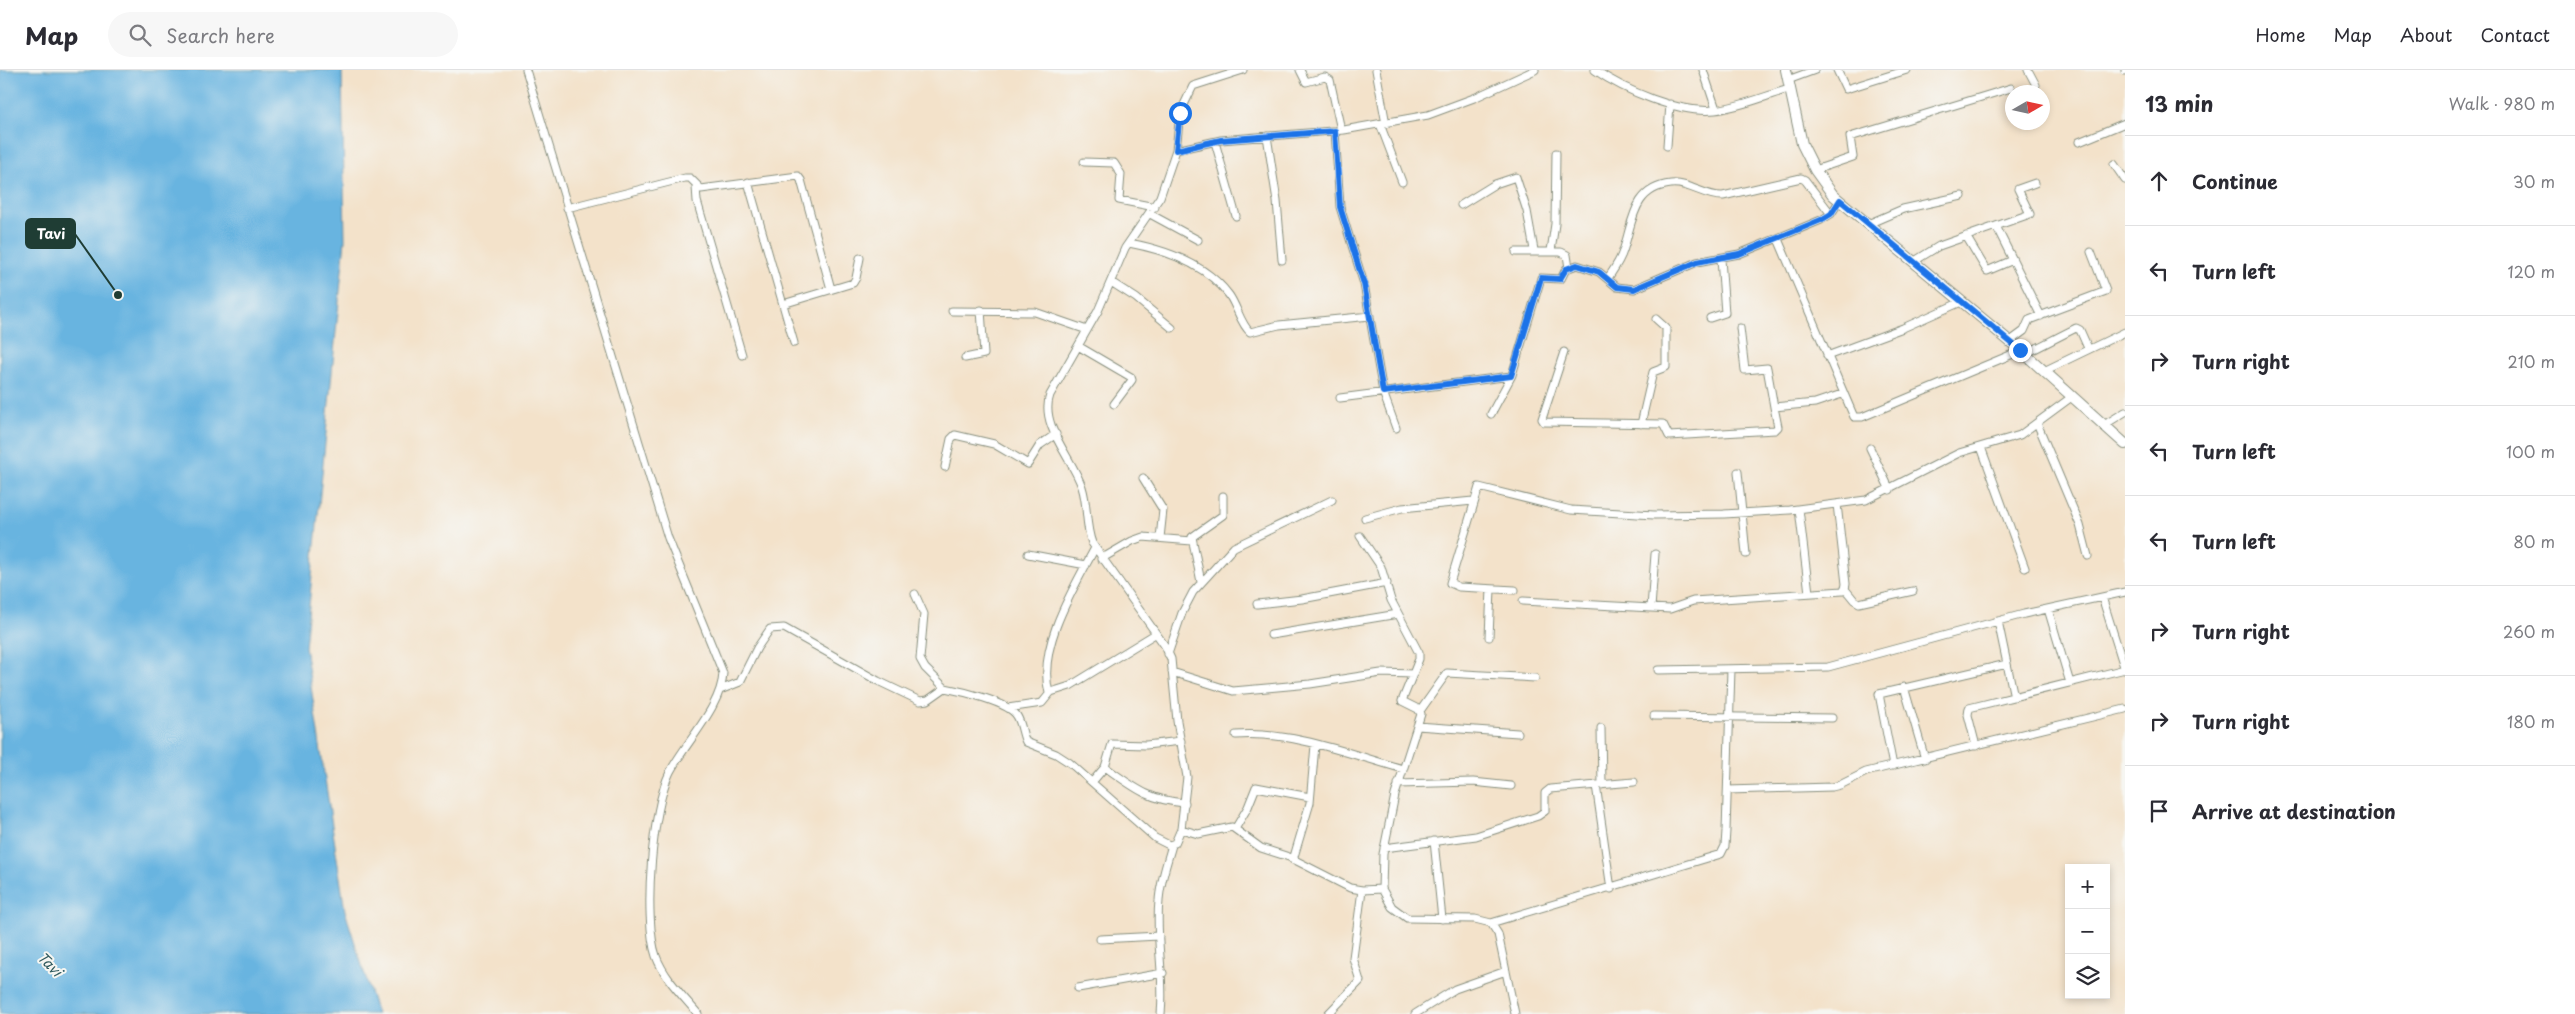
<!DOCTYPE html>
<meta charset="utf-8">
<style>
body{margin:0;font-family:"Playpen Sans",sans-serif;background:#f7f7f7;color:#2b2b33}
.controls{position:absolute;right:15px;bottom:15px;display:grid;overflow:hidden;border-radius:0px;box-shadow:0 2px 8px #0003}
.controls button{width:45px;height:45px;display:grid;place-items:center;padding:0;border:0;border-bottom:1px solid #e1e1e2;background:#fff;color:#2b2b33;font:25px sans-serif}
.compass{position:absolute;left:2005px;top:15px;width:45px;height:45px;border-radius:50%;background:#fff;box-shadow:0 2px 8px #0003;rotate:81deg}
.stop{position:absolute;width:15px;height:15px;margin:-11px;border:4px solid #1a73e8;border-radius:50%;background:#fff}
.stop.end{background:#1a73e8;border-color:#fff;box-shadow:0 1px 5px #0008}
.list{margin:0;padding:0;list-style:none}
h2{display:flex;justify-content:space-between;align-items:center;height:65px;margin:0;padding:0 20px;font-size:21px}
h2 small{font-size:16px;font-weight:400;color:#7c7c81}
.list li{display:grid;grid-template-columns:32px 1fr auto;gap:15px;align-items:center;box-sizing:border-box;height:90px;padding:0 20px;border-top:1px solid #e1e1e2}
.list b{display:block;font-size:19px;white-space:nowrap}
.list em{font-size:16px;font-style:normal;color:#7c7c81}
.icon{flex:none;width:28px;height:28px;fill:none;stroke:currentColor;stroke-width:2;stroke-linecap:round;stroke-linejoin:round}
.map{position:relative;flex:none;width:2125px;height:944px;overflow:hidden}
header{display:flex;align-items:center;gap:30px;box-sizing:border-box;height:70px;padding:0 25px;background:#fff;border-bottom:1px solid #e1e1e2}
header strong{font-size:24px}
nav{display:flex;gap:28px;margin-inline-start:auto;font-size:18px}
.search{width:350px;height:45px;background:#f7f7f7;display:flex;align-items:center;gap:12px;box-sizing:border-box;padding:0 18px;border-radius:28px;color:#7c7c81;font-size:19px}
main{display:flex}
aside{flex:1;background:#fff}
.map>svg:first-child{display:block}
.water{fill:#67b4e0;stroke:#43788a}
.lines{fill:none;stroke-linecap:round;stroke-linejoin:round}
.street-casing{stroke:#89907f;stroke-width:9}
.secondary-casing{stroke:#89907f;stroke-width:12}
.street{stroke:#fff;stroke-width:7}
.secondary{stroke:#fff;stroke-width:10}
.route{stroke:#1a73e8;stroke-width:6}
.labels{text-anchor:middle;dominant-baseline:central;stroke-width:4;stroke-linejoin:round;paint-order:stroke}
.water-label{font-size:14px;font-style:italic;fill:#315b5f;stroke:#f6f6f2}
.leader{fill:none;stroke:#1f3d34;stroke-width:2}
.callout-dot{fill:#1f3d34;stroke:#f6f6f2;stroke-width:2}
.callout{fill:#1f3d34;stroke:#1f3d34;stroke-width:2}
.callout-label{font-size:14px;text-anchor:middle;font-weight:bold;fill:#fff}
</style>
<header>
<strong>Map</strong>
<div class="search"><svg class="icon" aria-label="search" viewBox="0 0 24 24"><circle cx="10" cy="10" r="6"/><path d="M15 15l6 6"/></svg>Search here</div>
<nav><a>Home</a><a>Map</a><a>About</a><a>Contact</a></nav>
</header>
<main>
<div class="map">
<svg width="2125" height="944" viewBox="0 0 2125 944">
<rect width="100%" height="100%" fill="#f6f6f2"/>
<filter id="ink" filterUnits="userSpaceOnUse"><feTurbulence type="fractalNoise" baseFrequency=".02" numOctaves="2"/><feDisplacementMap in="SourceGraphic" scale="10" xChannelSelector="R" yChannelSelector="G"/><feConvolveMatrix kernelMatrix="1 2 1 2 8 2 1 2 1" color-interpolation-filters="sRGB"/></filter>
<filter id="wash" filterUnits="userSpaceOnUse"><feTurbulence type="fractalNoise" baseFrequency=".0096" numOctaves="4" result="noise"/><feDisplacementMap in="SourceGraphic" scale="20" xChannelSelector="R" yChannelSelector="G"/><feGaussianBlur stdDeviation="1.12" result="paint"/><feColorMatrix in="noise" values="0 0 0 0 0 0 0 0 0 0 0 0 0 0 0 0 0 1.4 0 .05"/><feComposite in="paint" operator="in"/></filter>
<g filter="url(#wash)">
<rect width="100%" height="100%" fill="#f3e2ca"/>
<path class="water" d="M0,0H342L345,170L305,577L345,841L377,944H0Z"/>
</g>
<g filter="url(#ink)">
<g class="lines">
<defs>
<path id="street" d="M526,0L668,468L723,603C722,636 685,673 670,702C652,738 643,848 656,886C664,908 683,926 698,944
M1300,0L1306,12L1325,7L1330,10L1341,60
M1376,0L1386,54
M1595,0C1624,20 1679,44 1715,40C1740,37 1765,26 1789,19
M1703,0L1716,39
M1837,0L1846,19L1907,0
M2028,0L2036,15
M2125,0V1
M1788,10L1815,0
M1380,54L1402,112
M1335,61L1340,137L1364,214L1383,322L1396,358
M1267,66L1277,131L1282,190
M1215,72L1236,146
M2079,72L2125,53
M1667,76L1670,34
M1176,80L1180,43L1193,16L1243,0
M1084,92L1114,93L1121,104L1119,130L1155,137
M2114,94L2125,110
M1815,100L1853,87L1850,67L2011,18
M748,112L794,273
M696,117L697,131L742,285
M1461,135L1495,114L1516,107L1527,141L1534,180
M567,138L685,108H690L701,119L798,106L801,110L831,219
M1150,144L1198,170
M1868,154L1903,139L1962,126
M1996,156L2041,246
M1966,166L1987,201L2013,190
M1778,169L1854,347H1862L2020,281
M1129,173C1166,180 1206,194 1229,225C1237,236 1241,255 1250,262L1279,255L1370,246
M1551,181L1555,154L1556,83
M1516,182H1561L1567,185L1569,198
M1913,192L1939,176L2030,144L2018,119L2035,113
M1608,208C1614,199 1620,191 1623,181C1633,153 1632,118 1671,114C1689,112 1705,127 1723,126L1801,108L1805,110L1831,144
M1111,212L1136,228L1172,258
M783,234L853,213L856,208L860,188
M952,241L1035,242L1087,260
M1710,248L1725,243L1721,189
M1740,258L1745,300L1767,298L1774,337
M2009,272L2024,261L2029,250L2106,221L2091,182
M1078,276L1131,307L1132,310L1114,334
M1564,282L1542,349L1544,352L1663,354L1669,366L1775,360L1778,357L1774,337L1815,333L1842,324
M2025,284L2076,258L2080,260L2088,278
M1827,286L1903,258L1961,232
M965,288L984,284L981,240
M2044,301L2125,262
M1340,328L1511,306
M1491,344L1512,305L1541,208L1561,209L1566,199L1577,195L1599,202L1617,217L1634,219L1697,192L1739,184L1821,150L1831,144L1840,130
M2037,353L2080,455L2088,486
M1641,354L1653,302L1666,297V258L1656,249
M2104,355L2125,342
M1981,377L2025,498
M1870,378L1890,420
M945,397L951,369L955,365L994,374L1028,394L1040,375L1056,364
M1738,402L1746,484
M1143,408L1163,440L1160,468
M1799,439L1809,523
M1365,448L1402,438L1473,431
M1028,484L1086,495
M1101,489L1132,471L1143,467L1192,471
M1201,512L1192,467L1223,445V426
M1845,519L1854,530L1859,533L1913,521
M1515,520L1459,517L1450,513L1479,417L1571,440L1654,445L1724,444L1790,440L1866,430L1959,383L2020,365L2073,326
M915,524L924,544L920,589L925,598L945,618
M2102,527L2125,600
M1523,531L1670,539L1693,531L1843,521L1845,519L1846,514L1837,434
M1257,534L1302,529L1387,513
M1651,538L1655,484
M2048,539L2070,613
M1998,551L2014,627
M1271,565L1398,544
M1489,567L1491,519
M1168,584L1182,543L1193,522L1234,477L1332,430
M1658,600L1828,597L2024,544L2125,522
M1172,602L1233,621L1310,614L1381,603L1413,604L1419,589V583L1391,530L1381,497L1360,466
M1413,604L1402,631L1418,639L1421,644L1395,725L1383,784L1382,819L1392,837L1407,848L1475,849L1491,853L1498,864L1515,944
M1904,617L1925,689
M720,620L740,612L757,578L770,559L784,558L878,611L920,631L928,630L945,618C961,621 1009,632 1017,646C1022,654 1022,664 1026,672L1056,684L1070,693L1155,768L1169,775L1175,773L1181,759L1187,707L1177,651L1171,589L1165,576L1092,473C1085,455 1088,435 1082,417C1073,389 1039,355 1050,325L1098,241L1125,178L1160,127L1176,80L1221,70L1344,60L1428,45L1474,28L1535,0
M1049,623C1037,577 1073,519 1095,478
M1008,638L1042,633L1051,622L1070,616L1155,564
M1420,641L1447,603L1535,608
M1654,646L1832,648
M1417,656L1518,663
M1601,658L1602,715
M1236,665C1292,661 1350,684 1403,699
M1976,676L1968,645L1969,638L2125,599
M1893,696L1879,624L2007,594
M1105,697C1135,718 1148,730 1185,733
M1093,711L1105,697L1112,674L1146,675L1181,671
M1398,714L1473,712L1511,716
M1596,715L1611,819
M1728,720L1832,717L1840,715L1866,702L2125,639
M1181,759L1198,764L1232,757L1261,778L1289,787L1350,818L1362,820L1382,819
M1235,759L1248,737L1256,717L1310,727
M1434,771L1442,849
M1384,778L1476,766L1538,746L1545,741V723L1550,719L1634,712
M1293,790L1310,733L1315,675
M1491,853L1721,784L1725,776L1726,761L1731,599
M1100,869L1159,866
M1078,918L1163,903
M1161,944C1165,905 1155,868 1159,831C1160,812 1167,793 1172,775
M1328,944L1360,911L1353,888L1362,820
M1415,944L1455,919L1506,901"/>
<path id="secondary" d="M1786,0L1802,74L1815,100L1833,125L2025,284L2125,374"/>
</defs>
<use href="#street" class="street-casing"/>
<use href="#secondary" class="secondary-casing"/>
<use href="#street" class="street"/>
<use href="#secondary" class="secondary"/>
</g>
</g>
<g class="lines" filter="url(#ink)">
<path class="route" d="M1180,43L1176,80L1221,70L1335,61L1340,137L1364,214L1383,322L1511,306L1541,208L1560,209L1566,199L1577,195L1599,202L1617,217L1634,219L1697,192L1739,184L1821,150L1831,144L1840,130L2020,280"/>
</g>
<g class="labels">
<g class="water-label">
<text transform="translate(50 894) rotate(45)">Tavi</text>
</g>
</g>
<path class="leader" d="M118 225L75 164"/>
<circle class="callout-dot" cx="118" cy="225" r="5"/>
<rect class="callout" x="26" y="149" width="49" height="29" rx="5"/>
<g class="callout-label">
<text x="51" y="169">Tavi</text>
</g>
</svg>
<div class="controls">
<button>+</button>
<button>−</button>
<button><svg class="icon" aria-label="layers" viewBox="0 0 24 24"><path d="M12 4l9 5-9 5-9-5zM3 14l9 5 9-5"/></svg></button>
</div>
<svg class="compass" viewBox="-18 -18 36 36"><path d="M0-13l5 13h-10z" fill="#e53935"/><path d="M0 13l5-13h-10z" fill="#7c7c81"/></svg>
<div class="stop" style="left:1180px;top:43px"></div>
<div class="stop end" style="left:2020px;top:280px"></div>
</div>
<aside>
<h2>13 min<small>Walk · 980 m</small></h2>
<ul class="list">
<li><svg class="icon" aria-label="ahead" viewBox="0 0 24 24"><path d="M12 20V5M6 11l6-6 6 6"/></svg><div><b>Continue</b></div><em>30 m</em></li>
<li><svg class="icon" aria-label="left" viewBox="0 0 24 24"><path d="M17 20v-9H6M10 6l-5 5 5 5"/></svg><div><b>Turn left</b></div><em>120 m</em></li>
<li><svg class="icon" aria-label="right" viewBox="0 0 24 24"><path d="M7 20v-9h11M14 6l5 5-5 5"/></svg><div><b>Turn right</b></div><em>210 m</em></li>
<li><svg class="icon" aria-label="left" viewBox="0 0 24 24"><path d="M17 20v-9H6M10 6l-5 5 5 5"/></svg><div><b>Turn left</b></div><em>100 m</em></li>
<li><svg class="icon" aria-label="left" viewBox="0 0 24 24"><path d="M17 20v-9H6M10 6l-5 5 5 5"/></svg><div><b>Turn left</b></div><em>80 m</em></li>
<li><svg class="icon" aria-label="right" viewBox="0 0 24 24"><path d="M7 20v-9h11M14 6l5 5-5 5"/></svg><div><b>Turn right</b></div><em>260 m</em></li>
<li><svg class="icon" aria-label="right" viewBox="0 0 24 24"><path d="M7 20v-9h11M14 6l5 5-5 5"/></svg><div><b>Turn right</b></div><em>180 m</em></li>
<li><svg class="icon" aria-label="arrive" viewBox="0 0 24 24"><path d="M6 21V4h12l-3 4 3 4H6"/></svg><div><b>Arrive at destination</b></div></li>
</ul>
</aside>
</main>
